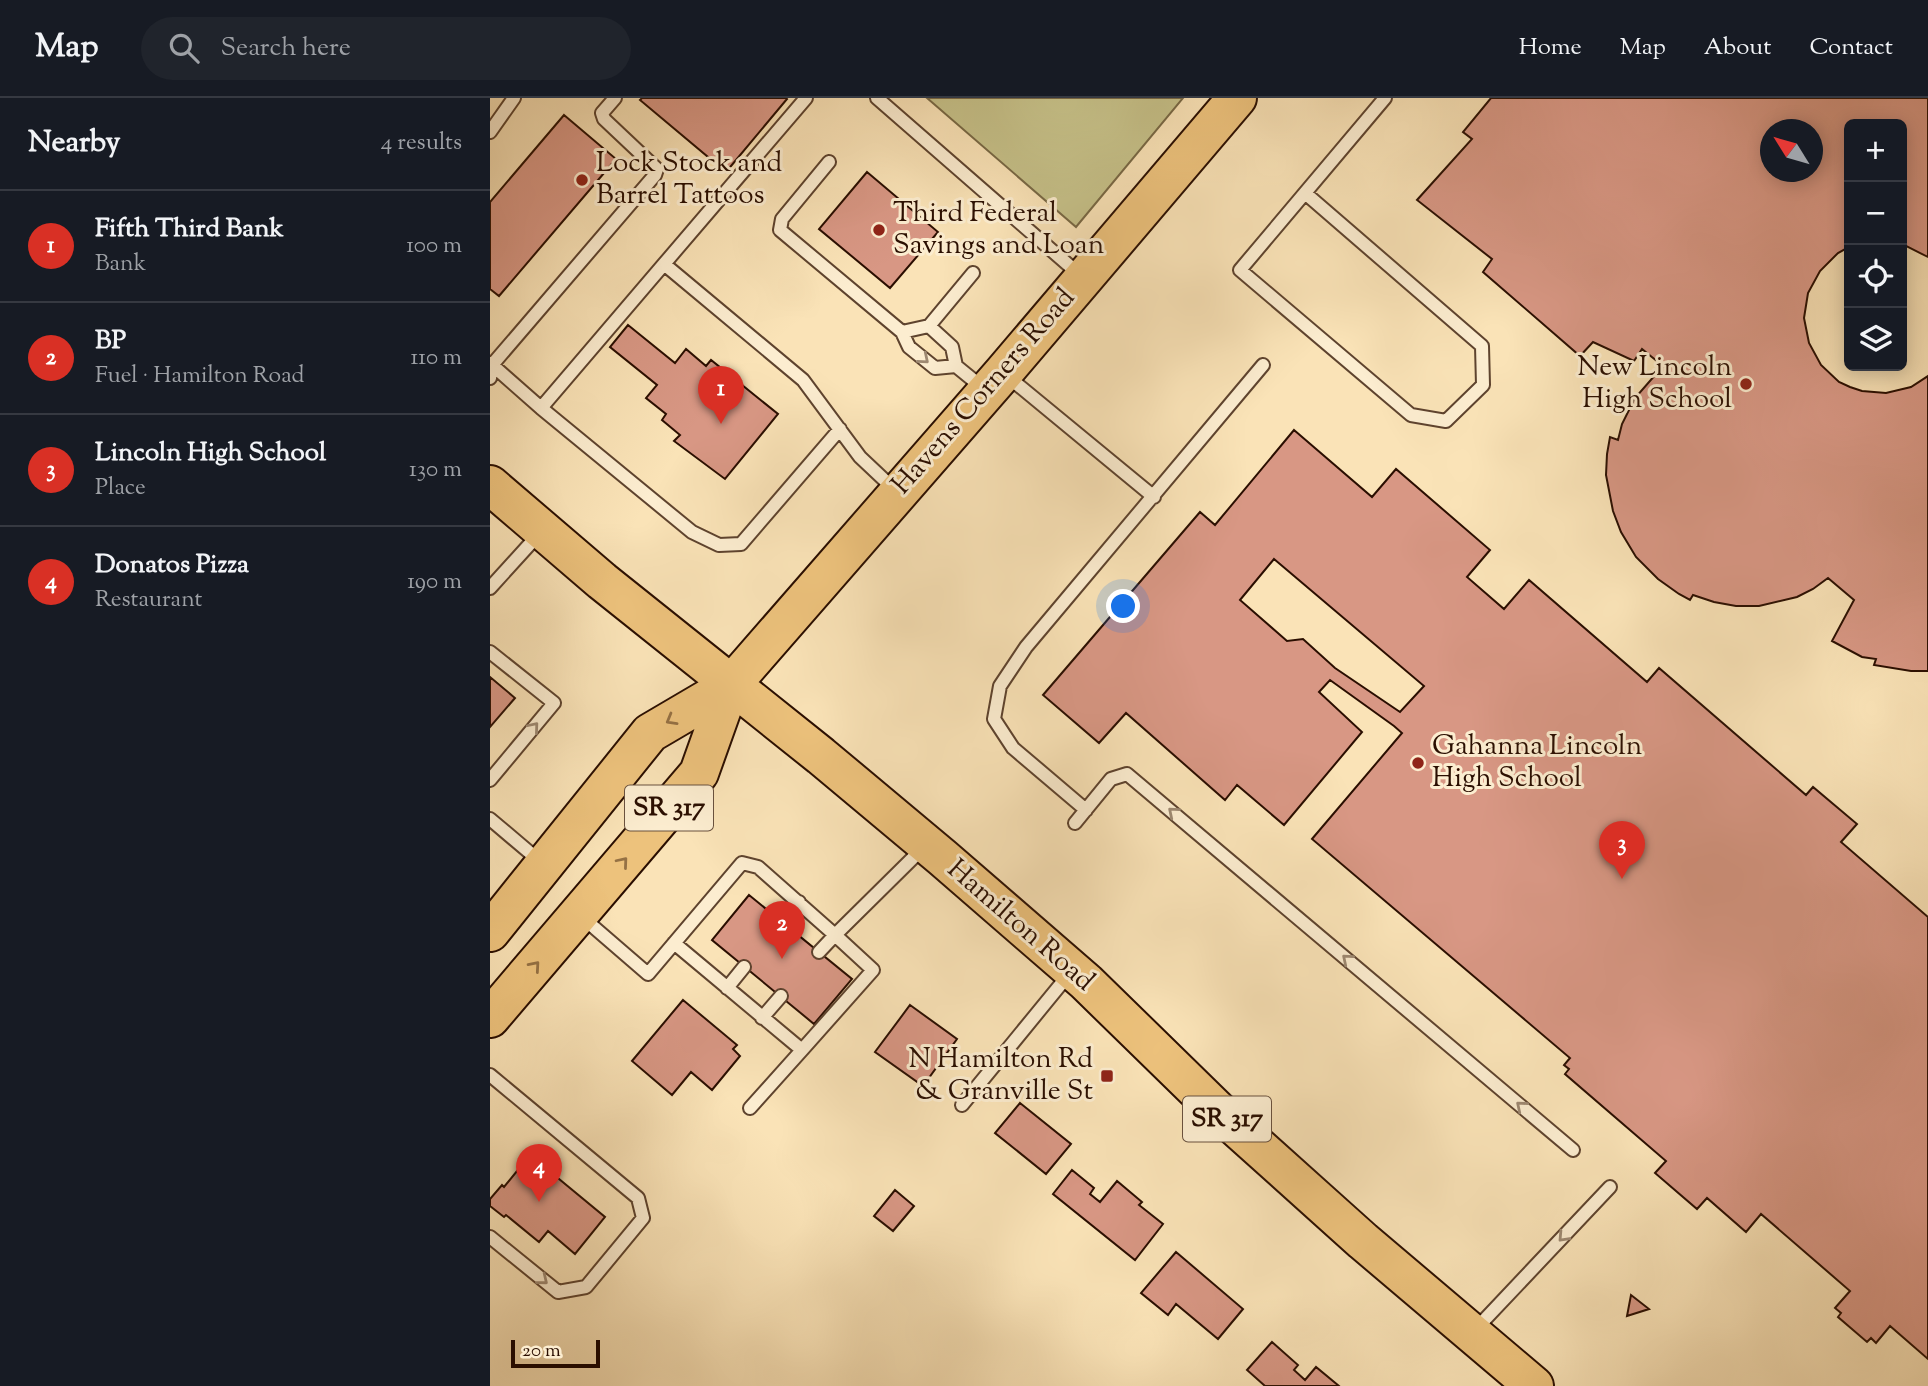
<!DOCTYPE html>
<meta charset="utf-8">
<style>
body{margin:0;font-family:"Sorts Mill Goudy",serif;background:#20242c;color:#f1f3f6}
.controls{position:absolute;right:21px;top:21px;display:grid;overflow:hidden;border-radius:10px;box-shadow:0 4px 18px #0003}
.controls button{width:63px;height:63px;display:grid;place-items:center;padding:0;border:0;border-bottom:2px solid #363941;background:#171b24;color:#f1f3f6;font:35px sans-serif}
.compass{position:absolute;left:1270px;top:21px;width:63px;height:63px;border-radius:50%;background:#171b24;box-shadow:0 4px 18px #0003;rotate:307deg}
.scale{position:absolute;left:21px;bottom:18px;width:89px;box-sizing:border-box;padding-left:7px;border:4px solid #2a0e00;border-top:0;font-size:19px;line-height:24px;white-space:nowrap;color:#2a0e00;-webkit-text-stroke:5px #fcedd0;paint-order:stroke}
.you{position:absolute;left:634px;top:509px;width:24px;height:24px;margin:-18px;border:5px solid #fff;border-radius:50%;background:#1a73e8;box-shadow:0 0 0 10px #1a73e833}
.badge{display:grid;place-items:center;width:46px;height:46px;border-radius:50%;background:#d93025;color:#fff;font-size:23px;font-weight:700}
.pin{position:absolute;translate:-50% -58px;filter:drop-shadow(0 2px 4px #0008)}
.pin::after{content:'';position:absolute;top:37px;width:24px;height:21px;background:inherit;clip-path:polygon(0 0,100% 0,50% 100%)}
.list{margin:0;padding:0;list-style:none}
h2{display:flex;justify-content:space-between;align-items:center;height:91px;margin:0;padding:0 28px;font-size:30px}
h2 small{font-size:23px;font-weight:400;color:#9ea1a6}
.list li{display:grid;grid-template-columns:46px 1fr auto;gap:21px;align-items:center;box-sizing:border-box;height:112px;padding:0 28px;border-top:2px solid #363941}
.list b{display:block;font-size:26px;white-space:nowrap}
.list p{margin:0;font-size:23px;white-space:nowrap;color:#9ea1a6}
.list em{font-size:23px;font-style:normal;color:#9ea1a6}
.icon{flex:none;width:38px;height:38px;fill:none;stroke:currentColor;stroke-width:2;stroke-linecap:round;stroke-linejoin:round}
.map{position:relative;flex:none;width:1438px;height:1288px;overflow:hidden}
header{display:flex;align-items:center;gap:42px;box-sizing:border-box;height:98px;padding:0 35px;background:#171b24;border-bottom:2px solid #363941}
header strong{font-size:33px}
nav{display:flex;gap:38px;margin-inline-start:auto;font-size:24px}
.search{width:490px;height:63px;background:#20242c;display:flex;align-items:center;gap:18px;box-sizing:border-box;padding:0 24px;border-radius:38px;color:#9ea1a6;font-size:26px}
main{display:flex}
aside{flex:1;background:#171b24}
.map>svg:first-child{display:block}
.green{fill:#c6c189;stroke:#786844;stroke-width:2}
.building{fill:#d89784;stroke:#2a0e00;stroke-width:2;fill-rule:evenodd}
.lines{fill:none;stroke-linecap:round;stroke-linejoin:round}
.lane-casing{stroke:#5e432e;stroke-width:16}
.primary-casing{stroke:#2a0e00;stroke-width:42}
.lane{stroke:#fcedd0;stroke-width:12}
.primary{stroke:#edc27c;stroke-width:38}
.oneway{stroke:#9e8972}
.oneway2{stroke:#957144}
.poi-dot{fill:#8f2418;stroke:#fcedd0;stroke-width:2.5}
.labels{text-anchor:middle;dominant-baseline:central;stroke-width:6;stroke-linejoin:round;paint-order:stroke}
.shield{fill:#fcedd0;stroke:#69513e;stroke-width:2}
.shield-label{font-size:26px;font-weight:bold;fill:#2a0e00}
.poi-label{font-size:28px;fill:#2a0e00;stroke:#fcedd0;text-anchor:start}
.street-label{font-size:28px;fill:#2a0e00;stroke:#fcedd0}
</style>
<header>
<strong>Map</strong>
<div class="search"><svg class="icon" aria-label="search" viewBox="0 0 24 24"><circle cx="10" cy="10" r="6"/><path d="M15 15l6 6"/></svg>Search here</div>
<nav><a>Home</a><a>Map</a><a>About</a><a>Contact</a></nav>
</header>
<main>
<aside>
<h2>Nearby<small>4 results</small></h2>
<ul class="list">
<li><span class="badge">1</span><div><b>Fifth Third Bank</b><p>Bank</p></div><em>100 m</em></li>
<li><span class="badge">2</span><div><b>BP</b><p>Fuel · Hamilton Road</p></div><em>110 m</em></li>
<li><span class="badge">3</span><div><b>Lincoln High School</b><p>Place</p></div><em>130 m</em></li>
<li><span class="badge">4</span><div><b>Donatos Pizza</b><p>Restaurant</p></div><em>190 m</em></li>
</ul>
</aside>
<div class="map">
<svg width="1438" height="1288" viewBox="0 0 1438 1288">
<rect width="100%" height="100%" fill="#fae3b7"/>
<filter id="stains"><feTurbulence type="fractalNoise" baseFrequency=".00286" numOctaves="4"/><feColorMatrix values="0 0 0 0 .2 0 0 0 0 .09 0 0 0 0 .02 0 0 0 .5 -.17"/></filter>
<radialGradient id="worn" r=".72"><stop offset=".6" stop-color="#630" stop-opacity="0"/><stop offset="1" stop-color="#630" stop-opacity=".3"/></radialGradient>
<path class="green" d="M437,0H693L586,129Z"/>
<path class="building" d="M152,0H296L297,1L236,74L150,2Z
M1001,0H1438V159L1412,146V26H1359V149L1348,155L1330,173L1318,195L1314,220L1319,245L1331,267L1349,284L1360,289L1372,293L1396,295L1421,289L1438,278V573H1421L1384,567L1386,561L1372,559L1342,543L1364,502L1338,480L1323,491L1307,499L1269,508H1246L1224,504L1203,497L1200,502L1189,496L1168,481L1146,459L1131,434L1123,413L1116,377L1117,356L1120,339L1128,342L1132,326L1145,300L1173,268L1152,251L1144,263L1103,244L1090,258L993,174L1002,161L927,102L982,41L973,34ZM1280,32H1322V74H1280Z
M74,17L126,61L9,198L0,191V104Z
M377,74L448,134L400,190L329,131Z
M138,227L185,265L196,251L216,268L221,262L288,316L235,381L184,343L190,337L172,322L176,316L156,300L167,287L120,249Z
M804,332L882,399L906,371L1000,452L977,479L1014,511L1039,482L1157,584L1169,570L1316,697L1323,689L1367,726L1351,744L1438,819V1261L1400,1228L1386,1245L1381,1240L1377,1244L1348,1219L1351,1215L1345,1210L1360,1193L1271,1116L1256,1134L1217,1100L1207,1111L1165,1075L1176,1063L1075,976L1079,971L1074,967L1080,960L822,741L912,635L904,628L840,582L829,594L872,634L794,727L747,687L735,702L636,615L609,645L553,597L710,414L725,427ZM784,461L934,588L910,614L845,570L813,541L797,543L750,502Z
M0,579L25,600L0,629Z
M259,797L362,881L324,926L222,842Z
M193,902L247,947L243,951L250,958L222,992L201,974L182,997L142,963Z
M420,907L467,941L433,988L385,954Z
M530,1005L581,1046L556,1076L505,1035Z
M40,1057L115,1119L85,1156L58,1133L49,1144L16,1117L14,1119L0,1108V1101L12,1087L14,1089Z
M582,1072L604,1090L600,1096L610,1104L627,1083L652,1104L649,1107L673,1126L645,1162L563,1096Z
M405,1092L424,1108L403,1133L384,1118Z
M686,1154L753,1211L728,1241L686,1206L678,1217L651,1195Z
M1141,1197L1159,1211L1137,1218Z
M782,1244L808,1267L804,1272L815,1282L826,1269L849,1288H775L757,1272Z"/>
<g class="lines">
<defs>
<path id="lane" d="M387,0L590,177
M0,34L24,0
M339,64L292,121L290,132L412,234L419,249L445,270L466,268
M815,95L992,248L993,287L956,323L921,317L750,172L895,0
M174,166L316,0
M439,228L462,249L466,268L493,290
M412,234L439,228L483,175
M0,265L51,310
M516,277L664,399
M0,280L2,267L165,77L167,71L114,21L112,15L125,0
M350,331L251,446L229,447L202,434L51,310L174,166L313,282L370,359L405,392
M0,490L49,436
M0,554L64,605L0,682
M596,712L523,650L504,621L510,588L536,549L773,267
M0,721L52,765
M585,725L621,681L637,676L1083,1052
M92,819L158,876L252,765L268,769L345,837L434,749
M293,824L309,804
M184,845L312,952L383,872L345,837L329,854
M237,890L254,869
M272,920L291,898
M0,977L148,1100L153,1120L96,1189L68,1194L0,1139
M472,1007L580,875
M260,1010L312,952
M983,1234L1120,1089"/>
<path id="primary" d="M0,387L112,483L331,658L453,760L596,884L726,1011L873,1143L1044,1288
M0,834L160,635L240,588L513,275L747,0
M0,920L209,675L240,588"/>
</defs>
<use href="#lane" class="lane-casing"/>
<use href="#primary" class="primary-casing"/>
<use href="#lane" class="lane"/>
<use href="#primary" class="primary"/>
</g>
<defs><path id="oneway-chevron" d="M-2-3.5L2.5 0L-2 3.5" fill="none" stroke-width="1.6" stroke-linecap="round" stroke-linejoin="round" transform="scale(1.75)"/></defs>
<g class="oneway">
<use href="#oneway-chevron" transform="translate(434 261) rotate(40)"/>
<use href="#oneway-chevron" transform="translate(44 629) rotate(-50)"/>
<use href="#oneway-chevron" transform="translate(683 714) rotate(-140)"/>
<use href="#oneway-chevron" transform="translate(857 861) rotate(-140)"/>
<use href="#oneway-chevron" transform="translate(1031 1008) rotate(-140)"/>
<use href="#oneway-chevron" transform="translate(1073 1139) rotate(133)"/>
<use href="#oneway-chevron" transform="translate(53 1182) rotate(39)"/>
</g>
<g class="oneway2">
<use href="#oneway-chevron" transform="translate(181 622) rotate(150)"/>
<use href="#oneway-chevron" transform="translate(133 764) rotate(-50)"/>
<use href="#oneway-chevron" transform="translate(45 868) rotate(-49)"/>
</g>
<g class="poi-dot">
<circle cx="92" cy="82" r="7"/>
<circle cx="389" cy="132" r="7"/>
<circle cx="1256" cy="286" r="7"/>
<circle cx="928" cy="665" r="7"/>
<rect x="610" y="971" width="14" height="14" rx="3.5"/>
</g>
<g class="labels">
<g class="shield">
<rect x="135" y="687.5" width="88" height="45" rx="5"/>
<rect x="693" y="998.5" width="88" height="45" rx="5"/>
</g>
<g class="shield-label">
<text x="179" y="710">SR 317</text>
<text x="737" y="1021">SR 317</text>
</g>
<g class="poi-label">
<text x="106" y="66">Lock Stock and<tspan x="106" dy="32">Barrel Tattoos</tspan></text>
<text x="403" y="116">Third Federal<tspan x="403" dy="32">Savings and Loan</tspan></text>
<text x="1242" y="270" text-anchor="end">New Lincoln<tspan x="1242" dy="32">High School</tspan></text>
<text x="942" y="649">Gahanna Lincoln<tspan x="942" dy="32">High School</tspan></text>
<text x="603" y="962" text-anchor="end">N Hamilton Rd<tspan x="603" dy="32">&amp; Granville St</tspan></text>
</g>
<g class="street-label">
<text transform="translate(494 294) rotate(-49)">Havens Corners Road</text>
<text transform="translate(530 828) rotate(41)">Hamilton Road</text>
</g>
</g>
<rect width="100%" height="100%" filter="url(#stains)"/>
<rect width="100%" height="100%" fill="url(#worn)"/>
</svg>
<div class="controls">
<button>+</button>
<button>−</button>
<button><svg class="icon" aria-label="locate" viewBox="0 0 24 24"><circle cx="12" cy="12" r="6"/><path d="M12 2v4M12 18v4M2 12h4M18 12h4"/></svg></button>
<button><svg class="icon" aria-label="layers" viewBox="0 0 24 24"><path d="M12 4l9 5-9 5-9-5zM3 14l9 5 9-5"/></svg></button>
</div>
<svg class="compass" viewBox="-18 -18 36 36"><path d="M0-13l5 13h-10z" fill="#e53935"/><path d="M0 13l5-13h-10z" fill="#9ea1a6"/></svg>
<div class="scale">20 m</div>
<div class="you"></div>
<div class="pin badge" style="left:231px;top:326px">1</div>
<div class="pin badge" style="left:292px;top:861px">2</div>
<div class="pin badge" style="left:1132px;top:781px">3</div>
<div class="pin badge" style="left:49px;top:1104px">4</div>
</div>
</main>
